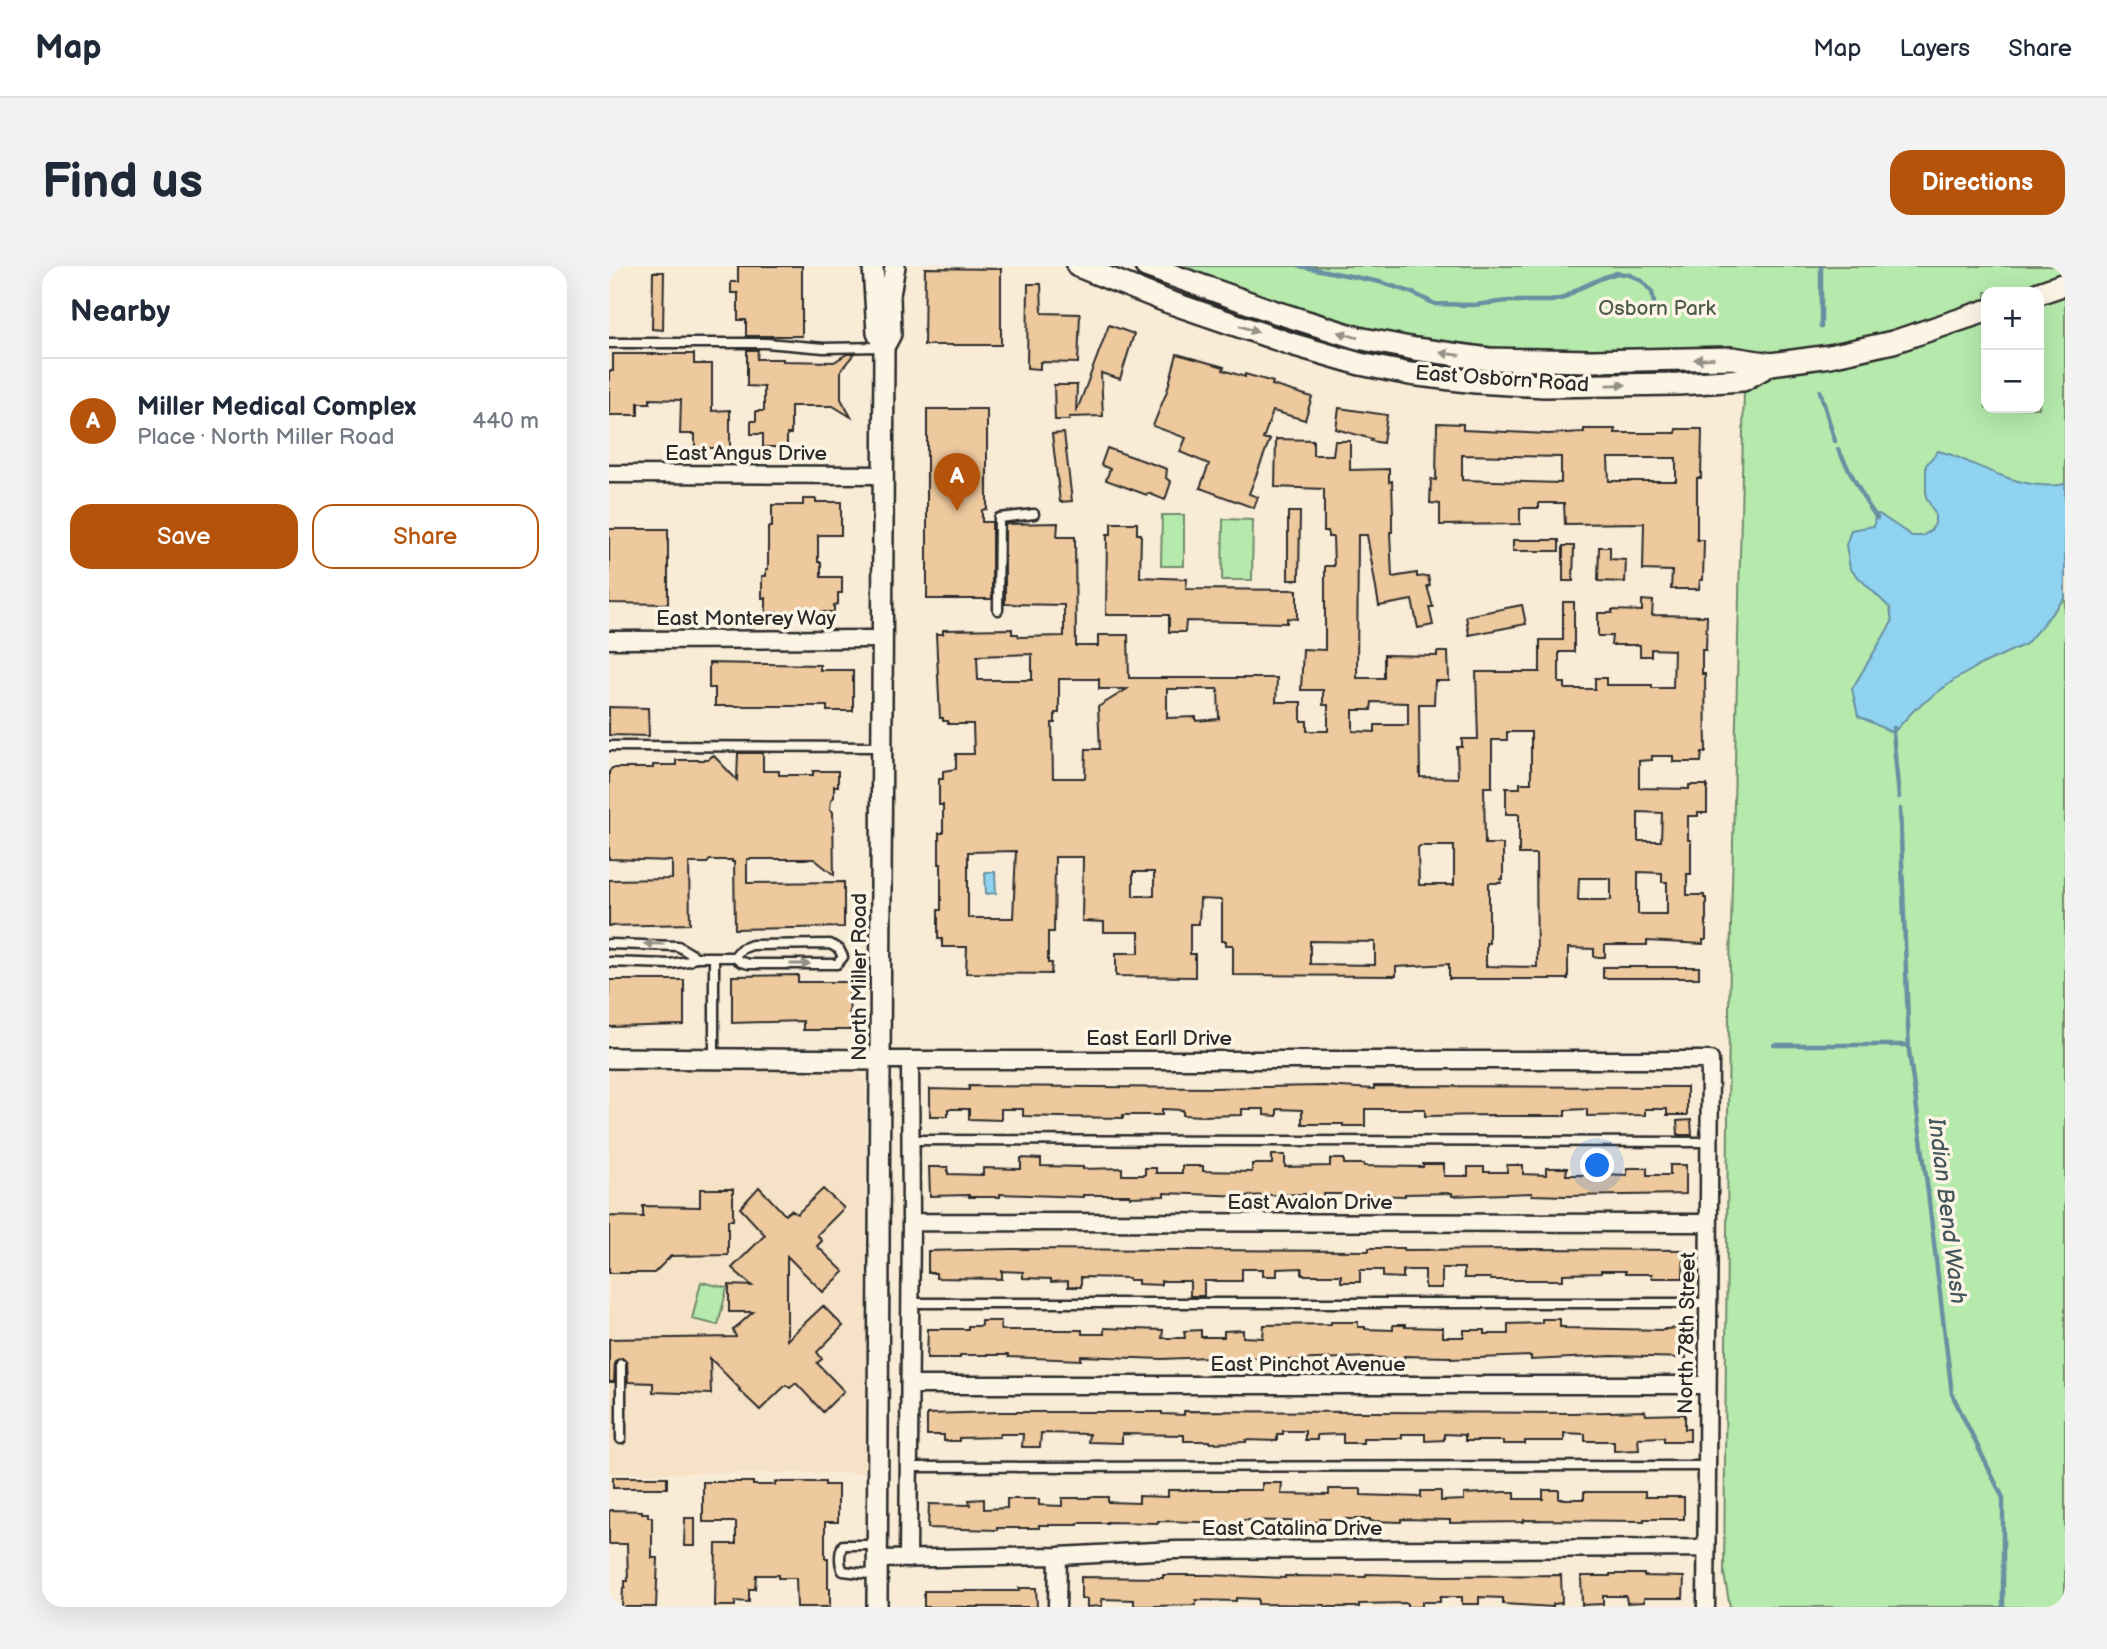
<!DOCTYPE html>
<meta charset="utf-8">
<style>
body{margin:0;font-family:"Balsamiq Sans",sans-serif;background:#f2f2f3;color:#1f2937}
.controls{position:absolute;right:21px;top:21px;display:grid;overflow:hidden;border-radius:14px;box-shadow:0 7px 28px #0002}
.controls button{width:63px;height:63px;display:grid;place-items:center;padding:0;border:0;border-bottom:2px solid #e0e1e3;background:#fff;color:#1f2937;font:35px sans-serif}
.you{position:absolute;left:989px;top:900px;width:24px;height:24px;margin:-18px;border:5px solid #fff;border-radius:50%;background:#1a73e8;box-shadow:0 0 0 10px #1a73e833}
.badge{display:grid;place-items:center;width:46px;height:46px;border-radius:50%;background:#b45309;color:#fff;font-size:23px;font-weight:700}
.pin{position:absolute;translate:-50% -58px;filter:drop-shadow(0 2px 4px #0008)}
.pin::after{content:'';position:absolute;top:37px;width:24px;height:21px;background:inherit;clip-path:polygon(0 0,100% 0,50% 100%)}
.list{margin:0;padding:0;list-style:none}
h2{display:flex;justify-content:space-between;align-items:center;height:91px;margin:0;padding:0 28px;font-size:30px}
h2 small{font-size:23px;font-weight:400;color:#747a83}
.list li{display:grid;grid-template-columns:46px 1fr auto;gap:21px;align-items:center;box-sizing:border-box;height:126px;padding:0 28px;border-top:2px solid #e0e1e3}
.list b{display:block;font-size:26px;white-space:nowrap}
.list p{margin:0;font-size:23px;white-space:nowrap;color:#747a83}
.list em{font-size:23px;font-style:normal;color:#747a83}
.actions{display:flex;gap:14px;padding:21px 28px}
.actions a{flex:1;padding:16px 0;border:2px solid #b45309;border-radius:21px;text-align:center;font-size:24px;color:#b45309}
.actions .main{background:#b45309;color:#fff}
.map{position:relative;flex:none;width:1456px;height:1341px;overflow:hidden;border-radius:21px}
header{display:flex;align-items:center;gap:42px;box-sizing:border-box;height:98px;padding:0 35px;background:#fff;border-bottom:2px solid #e0e1e3}
header strong{font-size:33px}
nav{display:flex;gap:38px;margin-inline-start:auto;font-size:24px}
.intro{display:flex;align-items:center;justify-content:space-between;box-sizing:border-box;height:168px;padding:0 42px}
h1{margin:0;font-size:49px}
.button{padding:18px 32px;border-radius:21px;background:#b45309;color:#fff;font-size:24px;font-weight:700}
main{display:flex;gap:42px;padding:0 42px}
aside{flex:1;background:#fff;border-radius:21px;box-shadow:0 7px 28px #0002}
.map>svg:first-child{display:block}
.built{fill:#f6e2c6}
.green{fill:#b5eaac;stroke:#708a6c;stroke-width:2;fill-rule:evenodd}
.water{fill:#8fd3f0;stroke:#6790a1;stroke-width:2}
.lines{fill:none;stroke-linecap:round;stroke-linejoin:round}
.stream{stroke:#6790a1;stroke-width:4.5}
.building{fill:#eec99e;stroke:#2b2b2b;stroke-width:2;fill-rule:evenodd}
.service-casing{stroke:#2b2b2b;stroke-width:13}
.minor-casing{stroke:#2b2b2b;stroke-width:21}
.tertiary-casing{stroke:#2b2b2b;stroke-width:24}
.secondary-casing{stroke:#2b2b2b;stroke-width:26}
.service{stroke:#fcf5e5;stroke-width:8}
.minor{stroke:#fcf5e5;stroke-width:16}
.tertiary{stroke:#fcf5e5;stroke-width:19}
.secondary{stroke:#fcf5e5;stroke-width:21}
.oneway{fill:#949088}
.labels{text-anchor:middle;dominant-baseline:central;stroke-width:7;stroke-linejoin:round;paint-order:stroke}
.park-label{font-size:21px;fill:#4e5b4b;stroke:#fcf5e5}
.street-label{font-size:21px;fill:#2b2b2b;stroke:#fcf5e5}
.water-label{font-size:23px;font-style:italic;fill:#44555c;stroke:#fcf5e5}
</style>
<header>
<strong>Map</strong>
<nav><a>Map</a><a>Layers</a><a>Share</a></nav>
</header>
<div class="intro"><h1>Find us</h1><a class="button">Directions</a></div>
<main>
<aside>
<h2>Nearby<small></small></h2>
<ul class="list">
<li><span class="badge">A</span><div><b>Miller Medical Complex</b><p>Place · North Miller Road</p></div><em>440 m</em></li>
</ul>
<div class="actions"><a class="main">Save</a><a>Share</a></div>
</aside>
<div class="map">
<svg width="1456" height="1341" viewBox="0 0 1456 1341">
<rect width="100%" height="100%" fill="#f9ecd7"/>
<filter id="ink" filterUnits="userSpaceOnUse"><feTurbulence type="fractalNoise" baseFrequency=".0143" numOctaves="2"/><feDisplacementMap in="SourceGraphic" scale="14" xChannelSelector="R" yChannelSelector="G"/><feConvolveMatrix kernelMatrix="1 2 1 2 8 2 1 2 1" color-interpolation-filters="sRGB"/></filter>
<g filter="url(#ink)">
<path class="built" d="M0,804H244L256,812L258,1207H0Z"/>
<path class="green" d="M567,0H1456V1341H1121L1115,1308L1120,742L1136,84L914,85L775,67L632,24ZM1377,26H1430V142H1377Z
M553,249H575V300H552Z
M614,253L644,254L643,314H613Z
M92,1016L118,1022L109,1059L83,1053Z"/>
<path class="water" d="M1329,185L1340,188C1376,202 1417,226 1456,218V332L1417,378L1373,398L1345,414L1305,444L1284,467L1249,450L1243,423L1283,356L1281,342L1241,303L1237,279L1242,264L1265,260L1266,248H1270L1303,270H1313L1321,265L1326,258V248L1317,231V199Z
M376,606H386L387,627L377,628Z"/>
<g class="lines">
<path class="stream" d="M691,0L771,16L804,27L826,38L865,39L899,35H942L955,32L969,23L993,12L1008,7L1021,9L1033,15L1043,26L1045,37
M1212,61V0
M1211,125L1226,175
M1229,183L1257,236L1268,252
M1285,462L1284,467L1290,531
M1291,543L1300,785L1317,910L1343,1128L1394,1232V1341
M1165,779H1300"/>
</g>
<path class="building" d="M129,0H193V70H137V54H129V27H122V16H129Z
M316,2L392,3V79H315Z
M44,6H55L54,64L43,63Z
M419,18H432L433,47L471,48L469,97L431,96V103L418,102Z
M500,59L525,68L511,113L492,107L494,150L460,151V154H446L445,119H468L467,147Z
M138,84H149L148,93H174V95L225,96L238,88H245L232,104V133L242,151L224,140H182V168H178V181H154V168H142V155H147V145H155V121L138,120Z
M4,88H85V98H103V145L121,144V182H86V168H71L72,134L41,133V137H29V149H0V105H4Z
M568,88L615,101L614,104L636,111V108L664,116L663,119L703,131L696,154L664,145L654,173H661L640,228L649,231L645,242L591,222L600,198L571,186L577,172L544,160L558,125Z
M730,142L778,149L774,177L762,175L763,173L727,163Z
M318,143H378V243L373,244V256H383V333H318Z
M828,157L854,158V164L939,168L975,166V163H1006V167H1067V163H1093L1092,212H1088V274H1095L1094,314H1091L1090,323H1062L1063,305L1034,304L1035,257L956,258L955,237H930V242H911V258L831,259V238L821,237L822,213L827,214ZM853,189L952,191V217L853,214ZM999,192H1067V215H1000Z
M455,167L463,235L451,236L443,168Z
M667,173L704,174V189H724L726,175H741V204L780,203V216L783,215L784,247H783V266H781L783,311L808,307V311L819,310L821,320H818L824,341H820L824,359L809,362L803,334L770,340L758,269H749L748,412H775V389L828,390V386H839L840,415H826L825,438H810L811,511L849,512L848,481H853V473H869L867,406H931V374H954V336H965V386H950V417H956V423H986V412H997V419H1043V422H1064L1065,384L1042,383V390H1031V379H1002L1003,370H989V347H1003V344L1033,345V334L1044,335L1043,349L1098,350L1097,384H1093V408H1096L1097,486H1093L1092,496H1064V490H1043V494L1030,495V522L1080,523V519H1098V547H1089V550H1079V574H1082V608H1078V629H1095V632H1097V674H1094V678L1038,675V679H996V691H985V683L959,682V713H840V698L787,701V710L624,709V679H617V675H613V634L591,633L590,658H581V688H586V711L507,710V687H530V666H495V656L473,655L474,591H446L445,666H439V697H443L442,708L357,707L358,681H333V673H329V644H332V598H330V567H334V539H330V513H334V505L347,503V488H365L364,458H339V455H334V452H331L327,368H334V364L403,363V368H409L410,371L455,370V339L396,338V258L449,257L448,271H466L467,380H489V369H519L520,412H668L667,436H692V455H698V465H719V439H714V424H692L694,383L716,384V300H725L724,271H719V265H715V223L666,221ZM423,388V414H369L368,390ZM450,413H490V423H518L489,441L491,483H477L476,512H444L443,457H446V447H450ZM558,423H609L610,453L587,455V451L558,452ZM763,436L799,437V459H766V466L744,465V444H762ZM898,466H922V517H911V522H897V548H910V588H927L928,701L877,700V677H880V617H892V613H894V578H876L875,521H883V474H898ZM1029,546L1053,547L1052,575H1029ZM811,580H845V619H810L809,582ZM407,585L404,652H359V586ZM524,606H545V630H524ZM1029,606L1053,607V616H1058V648H1029ZM970,612H1002V634H969ZM701,675L766,676V699L701,698Z
M498,182L558,203L557,212L562,216L556,234L539,227L538,229L497,214L501,203L492,199Z
M194,233H207V236H232V269H209V296H212V311H233V327H229V338L225,339V346H157V332H153V310H157V303H159V261H163V239H194Z
M679,246H691L690,314H679Z
M502,257H528V268H532L531,311L578,313L577,323L688,324V353L678,352V357L577,355L576,366H560V349H497L498,268H502Z
M0,263H59V338L0,337Z
M904,274H950V285H904Z
M954,280H965L964,315H954Z
M990,281H1001V293L1017,294L1016,316L989,315Z
M913,339L917,358L860,369L857,350Z
M100,397L211,399V404H244V445H218V440H106V422H100Z
M0,441L39,442L40,470L0,469Z
M129,487H154V505H170V509H204V505H229V520H225V531L222,534L221,543L224,546L225,609L205,593H138V617L235,616V661L126,663L125,596H123V594H101L98,597H80L81,658L0,660V614L63,613V595L0,593V506L3,502H44V499H67V494H99L104,489L128,514Z
M994,701H1090V712H994Z
M189,709V716H240L241,764H194V755L123,757V710Z
M0,714H75V759L0,761Z
M360,820L602,822L715,820L765,823V820L1078,821V849H1058V843H1036V849L978,850V843L956,844V850H884V849L816,850V843H756V860H734V858H693V844L668,843V850L655,849V843H633V849L594,850L574,849V844L553,843V849H514V852L451,851L414,850V843H392V854L360,853V843H339V850H321V823L360,824Z
M1082,854L1083,869H1069L1068,855Z
M663,889H676V901L721,900V893H735V898H755V900L814,901V898H835V910H859V901H875V906H898V899H914V908L937,909V902H958L957,909H980V902H995V908L1018,909V902H1038V909H1061V899H1077V928L957,930L923,929V927L843,930V927L796,928V930L756,929V932H737V928H715V931L696,932V928L636,930L555,927V930L521,931V929H474V931L391,928V931H360V929L321,930L320,901H339V908L374,909V902L412,903V892L432,893V900L474,901V903L513,902V909H536V902H547V907H573V900H594V905L643,906V898H663Z
M150,921L176,949L182,944L188,948L214,923L235,942L208,969L213,975L208,980L235,1006L214,1026L178,990V1074L214,1040L234,1060L208,1086L213,1093L208,1097L235,1125L214,1146L187,1117L181,1122L177,1119L151,1144L130,1124L131,1123L101,1092L102,1128L44,1126V1117L19,1116L18,1097L13,1092L6,1095L5,1116H0V1073L127,1071L124,1064L144,1046H120V1019L143,1020L123,1002L156,969L131,942Z
M91,923H124V954H119V989L62,990L45,1007H0V950L34,951V940L91,941Z
M760,982H795V984L922,983L1075,984L1074,1012H1043V1008H1016V1005H992V1007L954,1008V1014H881V1012H855V1002H833V1022H816V1004H794V1012L774,1011V1004H751V1016H732V1009H693V1002L668,1003V1010H654V1003H633V1015H595V1030H581V1015H552V1019L529,1018V1014H520V1012L472,1011V1021H459V1015L442,1016V1013L414,1012V1006L393,1005V1013L327,1012V1007H319V985L402,983L760,985Z
M933,1053H951V1061H956V1062L1056,1064V1063L1077,1062V1092L1003,1090L922,1094V1090L842,1093V1091L795,1090V1093L761,1091L681,1094L634,1091V1093H600V1091L553,1093L472,1090V1094L399,1091V1089H351V1092H318L319,1063H359V1060H372V1055H392V1064H473V1068H495V1062L554,1064L553,1072H576L575,1065L592,1064V1071H615V1065L634,1064V1071L654,1072L655,1059L722,1058V1056H749V1061H756V1063L784,1064V1059H796V1061L834,1062V1071H855V1064H876V1068H899V1058L933,1057Z
M575,1145L963,1147L1036,1145L1037,1149L1076,1148V1163H1081V1175H1055V1171L1029,1172L1030,1184L1005,1185V1175H976V1168L955,1167V1175H916V1178H894V1175H856V1169L835,1168V1174L816,1175V1168H793V1172H754V1177H734V1168L708,1169V1174H696V1165H674V1168H668V1175L637,1174V1176L601,1177V1175H575V1169L513,1168V1177L479,1176L480,1168L432,1167L431,1181H413L414,1168H391V1171L350,1172V1175H335V1169H318V1148L391,1146H553V1148L575,1149Z
M4,1211H58V1222H4Z
M94,1216H144V1219H166V1216H216V1219H229V1256H216V1292H219V1322H221V1341H188L187,1312H169V1309H147L146,1323H140V1336L126,1335V1340H106L107,1278H127V1256H94Z
M653,1217H673L672,1228L720,1229V1223H752V1229L812,1231V1225H832V1235L855,1234V1228L895,1226H906V1233H934V1224H950V1233H975V1226H1036V1231H1075V1253H1035V1255L915,1254V1256L841,1257V1254L792,1253V1256L761,1255V1253H711V1256L632,1254V1257L549,1255V1257L498,1256V1257H469V1259H430V1262H388V1264L319,1262L320,1238L361,1239L360,1234L375,1233V1243L398,1242V1233H430V1239L453,1240V1232H480V1231H499V1236L530,1237V1230L559,1231V1224H653Z
M2,1244L33,1245V1247H39V1251H43V1292H49L47,1341H13L14,1322H16V1315H19L18,1278H0V1246Z
M76,1252H86V1280H75Z
M757,1308L838,1310L952,1309L953,1337L944,1338V1341L894,1338V1332L870,1331V1338H853V1331H831V1336H813V1341H798V1337L750,1338V1341H717L716,1339L649,1338V1333L627,1332V1335L587,1334V1339L545,1340H525V1334L493,1333V1340L478,1341V1333H472V1311L554,1312V1309H600L676,1312V1310L757,1311Z
M1001,1308H1035V1310L1075,1311L1074,1332H1035V1336L1018,1337L1017,1330H994V1338L973,1339L972,1310H1001Z
M410,1322H427L428,1341H315V1325H410Z"/>
<g class="lines">
<defs>
<path id="service" d="M0,77H157L215,82L273,81
M389,344L390,252L425,248
M0,480L273,481
M0,678L69,680L87,691
M105,691V793
M0,696L61,698L80,695L87,691H125L132,696L140,698H228L234,691L230,683L221,678L143,679L132,683L125,691
M302,874L1100,876
M302,1037H1099
M12,1098V1173
M300,1201L1097,1200
M267,1279H234C230,1286 230,1298 234,1305L268,1309"/>
<path id="minor" d="M0,208L274,209
M0,374L273,373
M272,794H1101L1097,1341
M302,956L1100,957
M301,1119H1098
M269,1293L449,1290L566,1284L1097,1282
M299,1293L302,956L301,795
M448,1341L449,1290"/>
<path id="tertiary" d="M264,0L268,67L275,81L268,1341
M275,81L282,68L281,29L286,0
M0,792L272,794"/>
<path id="secondary" d="M469,0L557,35L682,78L751,98L801,108L867,116L935,120L1069,118L1134,114L1162,98
M537,0L663,45L749,72L806,83L879,93L983,95L1123,92L1162,98L1221,90L1284,76L1377,45
M1430,27L1456,18"/>
</defs>
<use href="#service" class="service-casing"/>
<use href="#minor" class="minor-casing"/>
<use href="#tertiary" class="tertiary-casing"/>
<use href="#secondary" class="secondary-casing"/>
<use href="#service" class="service"/>
<use href="#minor" class="minor"/>
<use href="#tertiary" class="tertiary"/>
<use href="#secondary" class="secondary"/>
</g>
<defs><path id="oneway-solid" d="M-6-.8H1V-3.2L6.5 0L1 3.2V.8H-6Z" transform="scale(1.75)"/></defs>
<g class="oneway">
<use href="#oneway-solid" transform="translate(640 63) rotate(19)"/>
<use href="#oneway-solid" transform="translate(739 69) rotate(-164)"/>
<use href="#oneway-solid" transform="translate(841 88) rotate(-173)"/>
<use href="#oneway-solid" transform="translate(1095 93) rotate(177)"/>
<use href="#oneway-solid" transform="translate(1007 119) rotate(-1)"/>
<use href="#oneway-solid" transform="translate(45 678) rotate(-179)"/>
<use href="#oneway-solid" transform="translate(191 698)"/>
</g>
</g>
<g class="labels">
<g class="park-label">
<text x="1048" y="42">Osborn Park</text>
</g>
<g class="street-label">
<text transform="translate(893 113) rotate(4)">East Osborn Road</text>
<text x="137" y="187">East Angus Drive</text>
<text x="137" y="352">East Monterey Way</text>
<text transform="translate(250 711) rotate(-90)">North Miller Road</text>
<text x="550" y="772">East Earll Drive</text>
<text x="701" y="936">East Avalon Drive</text>
<text transform="translate(1078 1067) rotate(-89)">North 78th Street</text>
<text x="699" y="1098">East Pinchot Avenue</text>
<text x="683" y="1262">East Catalina Drive</text>
</g>
<g class="water-label">
<text transform="translate(1338 945) rotate(83)">Indian Bend Wash</text>
</g>
</g>
</svg>
<div class="controls">
<button>+</button>
<button>−</button>
</div>
<div class="you"></div>
<div class="pin badge" style="left:348px;top:245px">A</div>
</div>
</main>
